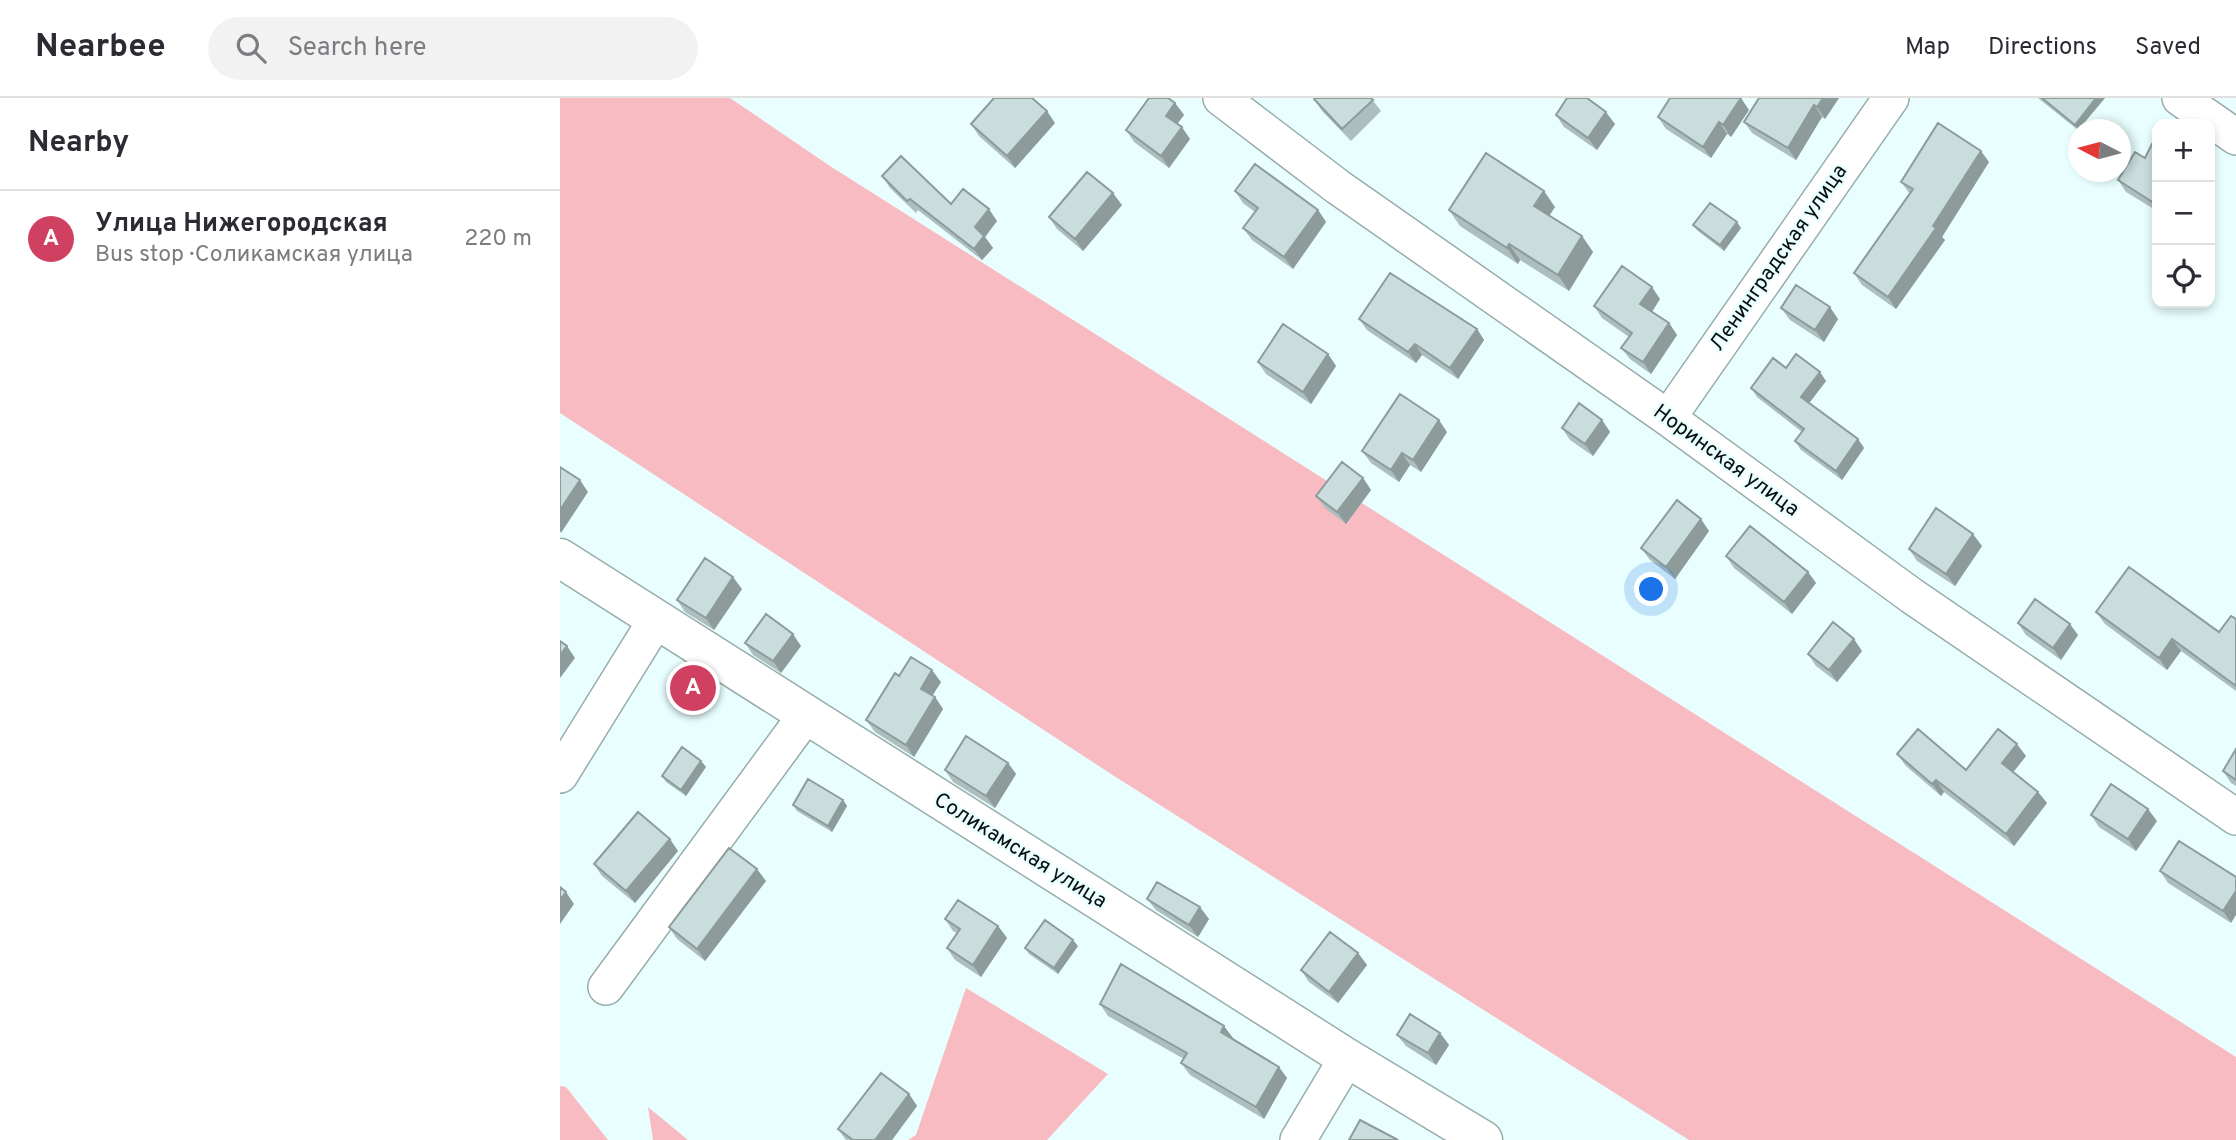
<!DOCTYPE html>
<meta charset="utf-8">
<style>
body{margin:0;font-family:Overpass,sans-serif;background:#f2f2f3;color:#2b2b33}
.controls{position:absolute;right:21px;top:21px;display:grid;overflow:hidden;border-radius:14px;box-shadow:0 4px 10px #0003}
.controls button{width:63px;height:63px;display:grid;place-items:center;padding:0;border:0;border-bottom:2px solid #e1e1e2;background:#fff;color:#2b2b33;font:35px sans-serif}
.compass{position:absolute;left:1508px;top:21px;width:63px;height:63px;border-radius:50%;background:#fff;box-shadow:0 4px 10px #0003;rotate:276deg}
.you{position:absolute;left:1092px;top:492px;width:24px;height:24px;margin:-18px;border:5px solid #fff;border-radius:50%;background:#1a73e8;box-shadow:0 0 0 10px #1a73e833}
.badge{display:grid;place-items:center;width:46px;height:46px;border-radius:50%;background:#d04061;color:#fff;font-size:23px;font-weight:700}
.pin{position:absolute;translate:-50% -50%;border:4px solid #fff;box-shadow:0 2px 7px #0006}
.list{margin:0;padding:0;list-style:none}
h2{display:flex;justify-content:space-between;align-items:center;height:91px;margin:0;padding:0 28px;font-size:30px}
h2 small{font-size:23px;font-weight:400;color:#7c7c81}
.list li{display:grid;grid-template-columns:46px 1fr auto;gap:21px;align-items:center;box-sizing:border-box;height:98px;padding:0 28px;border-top:2px solid #e1e1e2}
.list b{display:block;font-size:26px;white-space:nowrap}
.list p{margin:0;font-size:23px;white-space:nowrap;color:#7c7c81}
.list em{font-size:23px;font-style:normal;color:#7c7c81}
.icon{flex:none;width:38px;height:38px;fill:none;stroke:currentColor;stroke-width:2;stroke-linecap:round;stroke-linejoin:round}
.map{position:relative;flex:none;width:1676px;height:1042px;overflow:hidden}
header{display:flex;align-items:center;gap:42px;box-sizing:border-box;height:98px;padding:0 35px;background:#fff;border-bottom:2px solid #e1e1e2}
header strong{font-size:33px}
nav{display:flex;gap:38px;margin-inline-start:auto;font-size:24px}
.search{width:490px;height:63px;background:#f2f2f3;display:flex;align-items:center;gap:18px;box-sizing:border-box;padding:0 24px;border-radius:38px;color:#7c7c81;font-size:26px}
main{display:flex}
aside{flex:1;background:#fff}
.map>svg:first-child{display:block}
.green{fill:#f9bbc2}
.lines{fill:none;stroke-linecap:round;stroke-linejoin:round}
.minor-casing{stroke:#98acac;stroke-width:38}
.major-casing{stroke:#98acac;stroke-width:41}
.minor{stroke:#fff;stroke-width:35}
.major{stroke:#fff;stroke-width:38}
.wall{fill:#adbebe}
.shaded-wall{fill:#8d9b9b}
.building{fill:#c9dddd;stroke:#8d9b9b;stroke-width:2}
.labels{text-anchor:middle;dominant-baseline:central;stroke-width:5;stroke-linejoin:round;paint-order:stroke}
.street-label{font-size:21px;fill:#080e0f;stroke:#e9fefe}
</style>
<header>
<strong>Nearbee</strong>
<div class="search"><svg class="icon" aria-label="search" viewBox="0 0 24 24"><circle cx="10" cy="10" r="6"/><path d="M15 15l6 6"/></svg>Search here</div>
<nav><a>Map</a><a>Directions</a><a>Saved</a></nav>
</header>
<main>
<aside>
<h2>Nearby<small></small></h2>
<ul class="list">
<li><span class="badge">A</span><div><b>Улица Нижегородская</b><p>Bus stop · Соликамская улица</p></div><em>220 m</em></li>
</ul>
</aside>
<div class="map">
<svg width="1676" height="1042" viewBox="0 0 1676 1042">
<rect width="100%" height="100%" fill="#e9fefe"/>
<path class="green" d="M0,0H170L270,68L1676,959V1042H1129L551,676L0,315Z
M406,890L548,976L487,1042H348L356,1037Z
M0,988L6,989L48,1042H0Z
M88,1009L128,1042H93Z"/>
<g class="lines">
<defs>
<path id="minor" d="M661,0L778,89L1108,320L1352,498L1676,719
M1620,0L1676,39
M1108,320L1331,0
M0,677L96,522
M46,889L246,617
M738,1042L787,960"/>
<path id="major" d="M0,460L787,960L923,1042"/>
</defs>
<use href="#minor" class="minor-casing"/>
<use href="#major" class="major-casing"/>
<use href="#minor" class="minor"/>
<use href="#major" class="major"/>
</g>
<path class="wall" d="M811,0L821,13L791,43L762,13L754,1Z
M1199,0H1279L1265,21L1262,19L1236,62L1192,35L1184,24Z
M1478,0H1545L1518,32Z
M615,5L624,17L617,26L630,41L609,70L574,44L566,32Z
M1189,12L1171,39L1167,36L1151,60L1106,31L1098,19Z
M996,17L1055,26L1037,52L1004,29Z
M495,25L455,70L419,38L411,26Z
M1597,49V113L1566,94L1558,82Z
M1429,64L1382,139L1385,142L1336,211L1302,187L1294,175L1350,96L1341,84Z
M322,78L437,123L425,139L433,150L422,162L358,112L356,115L330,90Z
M675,93L758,112L766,124L733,171L692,142L683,130L695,114L683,105Z
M562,107L523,153L497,131L489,119Z
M995,109L989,118L1022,138L1033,154L1009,193L960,162L958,166L900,128L889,112Z
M1133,127L1181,130L1164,153L1138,133Z
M1100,201L1092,214L1109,225L1117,237L1091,276L1070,261L1061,250L1069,239L1042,220L1034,208Z
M1221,210L1278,221L1264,244L1230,222Z
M799,221L917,231L924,242L898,281L862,257L856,265L807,232Z
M768,256L776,268L751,306L706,276L698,264Z
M1226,270L1266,283L1249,305L1298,341L1304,350L1282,382L1241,352L1235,343L1242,334L1197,299L1191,290Z
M1042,322L1050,334L1033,358L1010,342L1002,330Z
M887,334L861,374L850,367L839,384L811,365L802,353Z
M803,380L811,392L786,426L765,410L756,398Z
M1149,433L1115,481L1090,462L1081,450Z
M1422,448L1395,488L1357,463L1349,451Z
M1166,458L1248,474L1256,485L1232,516L1174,470Z
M182,491L154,532L125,514L117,502Z
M1536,514L1659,534L1676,521V593L1621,553L1607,572L1545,526Z
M1458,525L1518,537L1501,562L1466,537Z
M185,545L241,548L221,575L193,557Z
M1302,553L1277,584L1256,568L1248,556Z
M339,578L381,584L372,598L375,599L383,611L354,659L315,634L306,622Z
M1676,651V688L1671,685L1663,673Z
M1337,656L1406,672L1466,658L1453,674L1478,694L1487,705L1454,748L1384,694L1381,698L1346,668Z
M141,663L146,669L126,698L106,684L102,678Z
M448,665L456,676L435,710L393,684L385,672Z
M283,702L287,708L272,734L237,713L233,707Z
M1531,717L1597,723L1576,753L1539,729Z
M1619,743L1671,825L1608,785L1600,773Z
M118,753L75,805L42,778L34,766Z
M206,783L145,863L117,841L109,829Z
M587,801L649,821L638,839L596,812Z
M385,821L438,828L447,840L421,879L395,862L387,850L397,835L393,833Z
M518,848L498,876L469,856L465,850Z
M798,855L807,867L778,905L749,884L741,872Z
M540,906L673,940L727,980L704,1021L630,977L621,965L624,961L548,918Z
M880,935L889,947L876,967L846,948L837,937Z
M349,996L357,1008L332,1042H286L278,1031Z"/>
<path class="shaded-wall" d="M1181,0L1189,12L1171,39L1163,27Z
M1263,0H1279L1265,21L1257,9Z
M1536,0H1545L1518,32L1515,27Z
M615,5L624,17L614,30L606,18Z
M1254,7L1262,19L1236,62L1228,50Z
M487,13L495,25L455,70L447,58Z
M1046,14L1055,26L1037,52L1028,40Z
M1159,24L1167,36L1151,60L1143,49Z
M622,29L630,41L609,70L601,58Z
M1421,53L1429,64L1382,139L1385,142L1336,211L1328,199Z
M984,93L995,109L985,124L974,108Z
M553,95L562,107L523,153L515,141Z
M429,111L437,123L425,139L433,150L422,162L414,151L415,129Z
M758,112L766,124L733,171L724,159Z
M1177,124L1181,130L1164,153L1160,147Z
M1022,138L1033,154L1009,193L998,177Z
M949,146L960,162L958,166L947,150Z
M1092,189L1100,201L1089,218L1080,206Z
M1270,209L1278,221L1264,244L1255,232Z
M1109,225L1117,237L1091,276L1083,264Z
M917,231L924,242L898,281L890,270Z
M855,246L862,257L856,265L848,254Z
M768,256L776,268L751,306L743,294Z
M1260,274L1266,283L1247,308L1241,299Z
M879,322L887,334L861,374L853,362Z
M1042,322L1050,334L1033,358L1025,346Z
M1298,341L1304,350L1282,382L1276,373Z
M842,355L850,367L839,384L831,372Z
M803,380L811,392L786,426L777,414Z
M20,382L28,394L1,435L0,433V412Z
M1141,421L1149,433L1115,481L1106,469Z
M1413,436L1422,448L1395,488L1386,476Z
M1248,474L1256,485L1232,516L1224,504Z
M173,479L182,491L154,532L146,520Z
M1510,526L1518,537L1501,562L1493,550Z
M233,536L241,548L221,575L213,563Z
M1294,541L1302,553L1277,584L1269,572Z
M1612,541L1621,553L1607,572L1599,560Z
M7,548L15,560L0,580V557Z
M372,572L381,584L369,603L361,591Z
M375,599L383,611L354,659L346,647Z
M1457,646L1466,658L1451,677L1442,665Z
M141,663L146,669L126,698L121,692Z
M448,665L456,676L435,710L426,698Z
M1376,682L1384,694L1381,698L1372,686Z
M1478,694L1487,705L1454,748L1446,736Z
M283,702L287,708L272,734L268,728Z
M1588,711L1597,723L1576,753L1568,741Z
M110,741L118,753L75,805L66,793Z
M197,771L206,783L145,863L137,851Z
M1676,793V817L1671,825L1663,813Z
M6,794L14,806L0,826V802Z
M640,809L649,821L638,839L629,827Z
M438,828L447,840L421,879L413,867Z
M513,842L518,848L498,876L494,870Z
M798,855L807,867L778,905L769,894Z
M664,928L673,940L669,946L661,934Z
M880,935L889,947L876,967L868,955Z
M719,969L727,980L704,1021L696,1009Z
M349,996L357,1008L332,1042H315Z"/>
<path class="building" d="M434,0H472L487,13L447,58L411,26Z
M589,0H608L615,5L606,18L622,29L601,58L566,32Z
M755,0H811L813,2L782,31L754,1Z
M1007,0H1027L1046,14L1028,40L996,17Z
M1110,0H1181L1163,27L1159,24L1143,49L1098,19Z
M1199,0H1263L1257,9L1254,7L1228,50L1184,24Z
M1482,0H1536L1515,27Z
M1378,25L1421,53L1373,128L1376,130L1328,199L1294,175L1353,91L1341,84Z
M1592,46L1597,49V107L1558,82L1575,54L1585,60Z
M926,55L984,93L974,108L1022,138L998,177L949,146L947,150L889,112Z
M341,58L391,106L403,91L429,111L415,129L424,138L414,151L350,101L347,103L322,78Z
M695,66L758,112L724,159L683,130L698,110L675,93Z
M527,74L553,95L515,141L489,119Z
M1150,105L1177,124L1160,147L1133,127Z
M1062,168L1092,189L1080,206L1109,225L1083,264L1061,250L1072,235L1034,208Z
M830,175L917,231L890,270L855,246L848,254L799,221Z
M1236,187L1270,209L1255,232L1221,210Z
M723,226L768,256L743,294L698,264Z
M1236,256L1260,274L1241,299L1298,341L1276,373L1235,343L1244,331L1191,290L1213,260L1226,270Z
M840,296L879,322L853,362L842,355L831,372L802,353Z
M1019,305L1042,322L1025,346L1002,330Z
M782,364L803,380L777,414L756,398Z
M0,369L20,382L0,412Z
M1117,402L1141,421L1106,469L1081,450Z
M1376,410L1413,436L1386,476L1349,451Z
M1190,428L1248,474L1224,504L1166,458Z
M145,460L173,479L146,520L117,502Z
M1569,469L1659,534L1671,518L1676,521V588L1612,541L1599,560L1536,514Z
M1475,501L1510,526L1493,550L1458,525Z
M206,516L233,536L213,563L185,545Z
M1273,524L1294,541L1269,572L1248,556Z
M0,543L7,548L0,557Z
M351,559L372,572L361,591L375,599L346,647L306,622L335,575L339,578Z
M1358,631L1406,672L1438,631L1457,646L1442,665L1478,694L1446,736L1376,682L1372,686L1337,656Z
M406,638L448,665L426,698L385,672Z
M122,649L141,663L121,692L102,678Z
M1676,651V682L1663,673Z
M248,681L283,702L268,728L233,707Z
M1551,686L1588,711L1568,741L1531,717Z
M78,714L110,741L66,793L34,766Z
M1619,743L1676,779V793L1663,813L1600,773Z
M169,750L197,771L137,851L109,829Z
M597,784L640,809L629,827L587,801Z
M0,789L6,794L0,802Z
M398,802L438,828L413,867L387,850L400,831L385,821Z
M485,822L513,842L494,870L465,850Z
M770,834L798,855L769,894L741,872Z
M561,866L664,928L661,934L719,969L696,1009L621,965L627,955L540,906Z
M850,916L880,935L868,955L837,937Z
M321,975L349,996L315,1042H293L278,1031Z
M800,1022L838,1042H789Z"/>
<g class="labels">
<g class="street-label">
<text transform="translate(1219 160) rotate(-55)">Ленинградская улица</text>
<text transform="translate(1166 363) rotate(36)">Норинская улица</text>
<text transform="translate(460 753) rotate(32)">Соликамская улица</text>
</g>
</g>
</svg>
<div class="controls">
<button>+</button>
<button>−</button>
<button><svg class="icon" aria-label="locate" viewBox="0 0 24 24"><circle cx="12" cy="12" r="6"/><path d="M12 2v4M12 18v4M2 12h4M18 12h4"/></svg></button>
</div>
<svg class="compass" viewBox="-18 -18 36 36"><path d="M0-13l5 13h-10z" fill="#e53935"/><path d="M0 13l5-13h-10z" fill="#7c7c81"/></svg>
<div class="you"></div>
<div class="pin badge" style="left:133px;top:590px">A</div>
</div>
</main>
